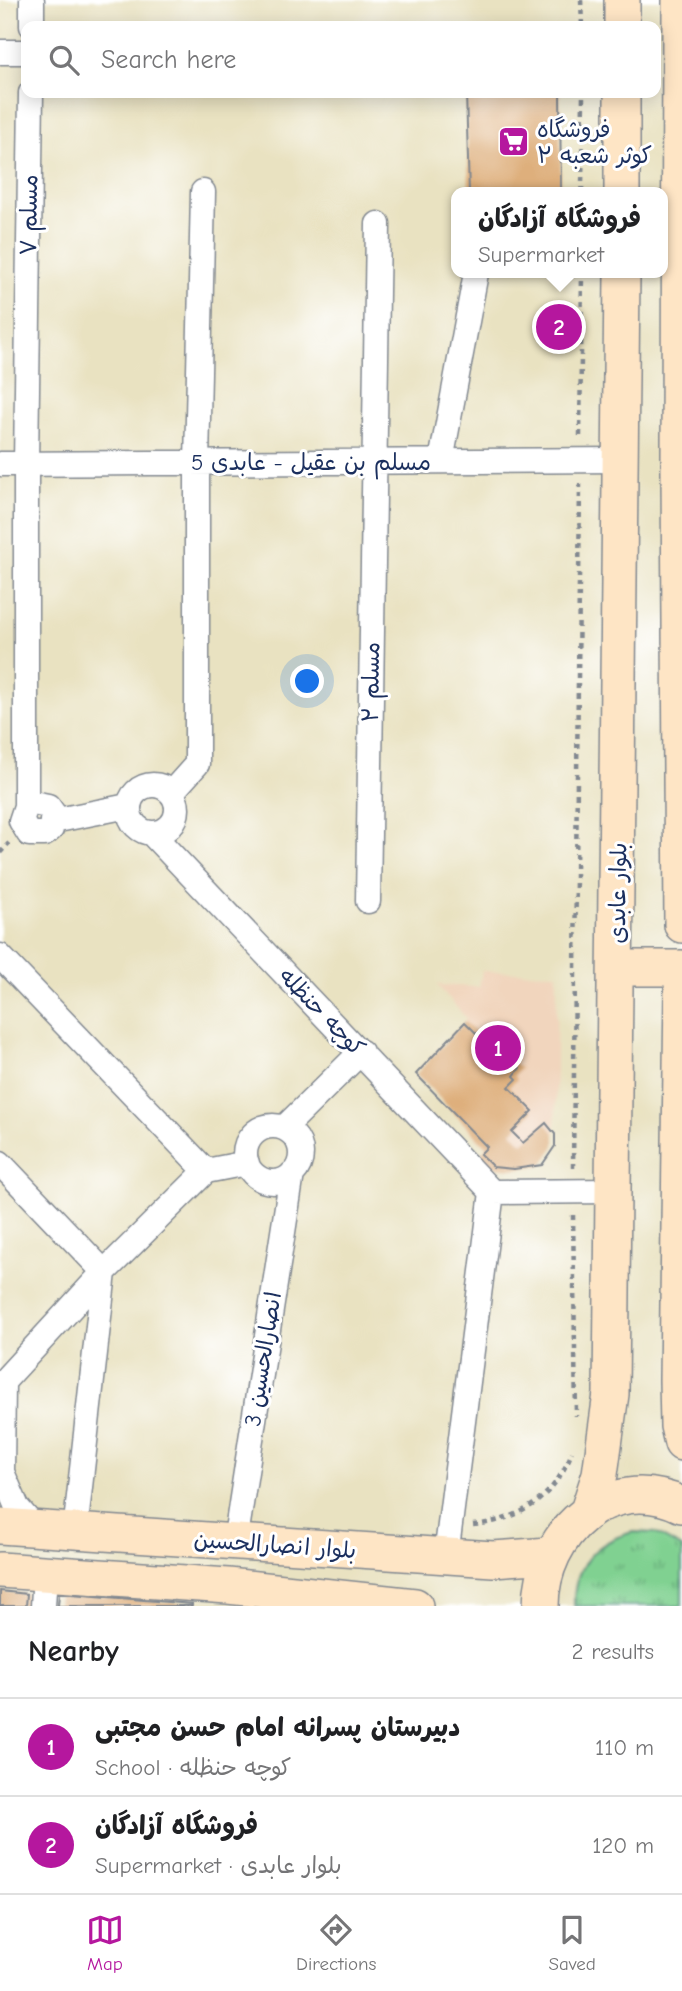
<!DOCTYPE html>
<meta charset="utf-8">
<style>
body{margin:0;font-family:"Comic Neue","Playpen Sans Arabic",sans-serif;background:#f2f2f2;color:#202124}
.you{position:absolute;left:308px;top:682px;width:24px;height:24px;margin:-18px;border:5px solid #fff;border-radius:50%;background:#1a73e8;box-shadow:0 0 0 10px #1a73e833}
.badge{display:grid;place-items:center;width:46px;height:46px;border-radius:50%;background:#b5179e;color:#fff;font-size:23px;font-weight:700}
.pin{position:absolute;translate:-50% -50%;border:4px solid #fff;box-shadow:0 2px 7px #0006}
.popup{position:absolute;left:451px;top:187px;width:217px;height:91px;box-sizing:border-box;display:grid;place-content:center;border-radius:14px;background:#fff;filter:drop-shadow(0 2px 5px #0005);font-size:23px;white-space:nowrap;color:#757577}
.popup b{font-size:26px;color:#202124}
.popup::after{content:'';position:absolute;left:50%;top:100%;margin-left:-14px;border:14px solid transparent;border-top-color:#fff}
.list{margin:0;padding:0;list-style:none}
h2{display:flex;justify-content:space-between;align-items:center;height:91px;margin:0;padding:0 28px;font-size:30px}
h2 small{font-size:23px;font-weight:400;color:#757577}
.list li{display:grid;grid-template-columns:46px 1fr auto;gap:21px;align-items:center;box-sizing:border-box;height:98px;padding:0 28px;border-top:2px solid #e0e0e0}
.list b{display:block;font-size:26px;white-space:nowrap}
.list p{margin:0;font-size:23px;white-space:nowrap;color:#757577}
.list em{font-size:23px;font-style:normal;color:#757577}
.icon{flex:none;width:38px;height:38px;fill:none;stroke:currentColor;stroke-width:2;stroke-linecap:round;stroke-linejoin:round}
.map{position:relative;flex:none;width:682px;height:1606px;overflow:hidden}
.search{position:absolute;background:#fff;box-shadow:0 4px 18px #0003;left:21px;right:21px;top:21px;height:77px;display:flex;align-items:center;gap:18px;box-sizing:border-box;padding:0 24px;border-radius:14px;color:#757577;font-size:26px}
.sheet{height:287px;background:#fff}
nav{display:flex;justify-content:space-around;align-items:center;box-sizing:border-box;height:98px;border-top:2px solid #e0e0e0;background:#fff;font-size:19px;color:#757577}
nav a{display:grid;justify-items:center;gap:4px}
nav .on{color:#b5179e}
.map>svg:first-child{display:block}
.built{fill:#f1d5bd}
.grass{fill:url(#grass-tufts);stroke:#4e8078;stroke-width:2}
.building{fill:#deaf7c}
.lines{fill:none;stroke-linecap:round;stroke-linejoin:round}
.street-casing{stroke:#828890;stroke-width:27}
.secondary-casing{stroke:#828890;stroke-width:38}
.path{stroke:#828890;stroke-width:4.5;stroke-dasharray:5 5;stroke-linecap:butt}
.street{stroke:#fff;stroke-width:24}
.secondary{stroke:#fee5c5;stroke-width:35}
.labels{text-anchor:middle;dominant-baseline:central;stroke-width:6;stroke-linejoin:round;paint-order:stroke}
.poi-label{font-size:23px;fill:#1b2f5e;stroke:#fff;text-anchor:start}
.street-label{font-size:23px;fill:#1b2f5e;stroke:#fff}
</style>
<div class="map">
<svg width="682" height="1606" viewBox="0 0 682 1606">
<defs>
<pattern id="grass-tufts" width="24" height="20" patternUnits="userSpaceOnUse" patternTransform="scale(1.75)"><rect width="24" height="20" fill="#80d191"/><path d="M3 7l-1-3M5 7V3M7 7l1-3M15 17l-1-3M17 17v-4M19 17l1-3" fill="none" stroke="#68aa7a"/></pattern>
</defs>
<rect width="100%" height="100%" fill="#fff"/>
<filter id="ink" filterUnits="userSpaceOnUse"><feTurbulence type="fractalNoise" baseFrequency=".0143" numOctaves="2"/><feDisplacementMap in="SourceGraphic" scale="14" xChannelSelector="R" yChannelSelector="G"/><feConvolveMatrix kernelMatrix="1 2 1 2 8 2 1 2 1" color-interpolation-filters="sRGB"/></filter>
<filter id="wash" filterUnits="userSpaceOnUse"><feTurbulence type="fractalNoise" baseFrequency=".00686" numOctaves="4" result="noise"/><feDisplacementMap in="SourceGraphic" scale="28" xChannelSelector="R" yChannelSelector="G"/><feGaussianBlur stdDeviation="1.57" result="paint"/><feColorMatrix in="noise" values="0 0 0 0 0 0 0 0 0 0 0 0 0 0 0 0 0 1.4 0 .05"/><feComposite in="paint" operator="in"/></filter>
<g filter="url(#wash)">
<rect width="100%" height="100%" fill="#e9e2c1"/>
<path class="built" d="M482,971L557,973L555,1146L514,1169L493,1167L480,1154L486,1147L416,1074L467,1019L437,985L479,987Z"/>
<path class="grass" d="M633,1532L655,1533L682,1548V1606H574C573,1565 595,1542 633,1532Z"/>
<g id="blocks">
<path class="building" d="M466,93H560L561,192H469Z
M465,1022L497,1054L488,1064L494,1070L505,1055L520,1068L514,1076L517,1079L509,1087L533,1111L512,1132L523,1143L546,1123L555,1134V1146L542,1165L514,1169L493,1167L480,1154L487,1147L416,1074Z
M0,1591L27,1594L26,1606H0Z
M59,1593L192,1604V1606H58Z"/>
</g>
</g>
<g filter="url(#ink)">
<use href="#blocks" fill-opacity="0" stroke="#828890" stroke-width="2"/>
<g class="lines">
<defs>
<path id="street" d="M32,0V26
M0,52H26
M441,461L476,273
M0,464L622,460
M129 809a24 24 0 1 1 48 0a24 24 0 1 1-48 0Z
M171,793L197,764V463L203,192
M26,806L33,803L48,806L53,813L51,829L45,834H29L21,821L26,806V464L31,93
M53,821L128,806
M151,833L492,1192
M368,901L378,224
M0,956L206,1171
M245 1154a28 28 0 1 1 56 0a28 28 0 1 1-56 0Z
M284,1128L361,1052
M0,1163L104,1272L75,1532
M492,1192L613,1191
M3,1383L2,1472L17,1507L36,1529
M0,1385L104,1272L206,1171L247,1163
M235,1543L292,1174
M446,1556L492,1192
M43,1606L45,1574"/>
<path id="secondary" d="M622,0V26
M680,0L679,473L682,925
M622,192V93
M617,968H682
M682,988L677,1380L678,1426L682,1443
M588,1511L600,1474L611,1394L622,273
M0,1526L493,1559L549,1555
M0,1570L228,1586L415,1606
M541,1606C541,1533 609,1470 682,1505"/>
</defs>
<use href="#street" class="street-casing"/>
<use href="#secondary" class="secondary-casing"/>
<path class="path" d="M581,0L582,26
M582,192L583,93
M580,436L582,273
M0,853L9,843
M573,1168L580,484
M573,1215L576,1416
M473,1525C521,1520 554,1498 572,1452"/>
<use href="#street" class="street"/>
<use href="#secondary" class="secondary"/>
</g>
</g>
<defs>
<symbol id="supermarket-square" viewBox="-11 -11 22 22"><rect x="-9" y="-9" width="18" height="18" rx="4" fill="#b5179e" stroke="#fff"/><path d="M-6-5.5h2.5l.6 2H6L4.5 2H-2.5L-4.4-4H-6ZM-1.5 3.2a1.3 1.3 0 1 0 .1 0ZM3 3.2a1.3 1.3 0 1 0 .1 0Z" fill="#fff"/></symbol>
</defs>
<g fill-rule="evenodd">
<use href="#supermarket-square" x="496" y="124" width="35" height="35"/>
</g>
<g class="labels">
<g class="poi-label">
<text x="537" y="129">فروشگاه<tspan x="537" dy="26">کوثر شعبه ۲</tspan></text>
</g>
<g class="street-label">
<text transform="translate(29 215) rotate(-89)">مسلم ۷</text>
<text x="311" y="462">مسلم بن عقیل - عابدی 5</text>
<text transform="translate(371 682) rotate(-89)">مسلم ۲</text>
<text transform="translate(618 893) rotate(-89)">بلوار عابدی</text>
<text transform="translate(322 1012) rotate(46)">کوچه حنظله</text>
<text transform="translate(263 1359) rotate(-81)">انصارالحسین 3</text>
<text transform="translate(275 1545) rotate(4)">بلوار انصارالحسین</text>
</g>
</g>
</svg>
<div class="you"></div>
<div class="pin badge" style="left:498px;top:1048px">1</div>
<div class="pin badge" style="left:559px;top:327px">2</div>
<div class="popup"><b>فروشگاه آزادگان</b>Supermarket</div>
<div class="search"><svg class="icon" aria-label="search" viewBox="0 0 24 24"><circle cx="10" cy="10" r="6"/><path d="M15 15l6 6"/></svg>Search here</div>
</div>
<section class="sheet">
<h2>Nearby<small>2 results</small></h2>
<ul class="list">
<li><span class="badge">1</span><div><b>دبیرستان پسرانه امام حسن مجتبی</b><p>School · کوچه حنظله</p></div><em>110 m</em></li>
<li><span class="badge">2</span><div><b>فروشگاه آزادگان</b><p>Supermarket · بلوار عابدی</p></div><em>120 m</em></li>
</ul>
</section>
<nav>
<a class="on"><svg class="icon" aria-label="map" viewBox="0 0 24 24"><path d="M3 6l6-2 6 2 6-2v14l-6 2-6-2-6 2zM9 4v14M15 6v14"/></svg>Map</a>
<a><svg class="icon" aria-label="directions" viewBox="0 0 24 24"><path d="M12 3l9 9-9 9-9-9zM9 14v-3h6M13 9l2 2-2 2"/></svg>Directions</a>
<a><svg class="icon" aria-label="saved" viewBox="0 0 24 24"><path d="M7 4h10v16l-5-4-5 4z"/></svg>Saved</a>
</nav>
